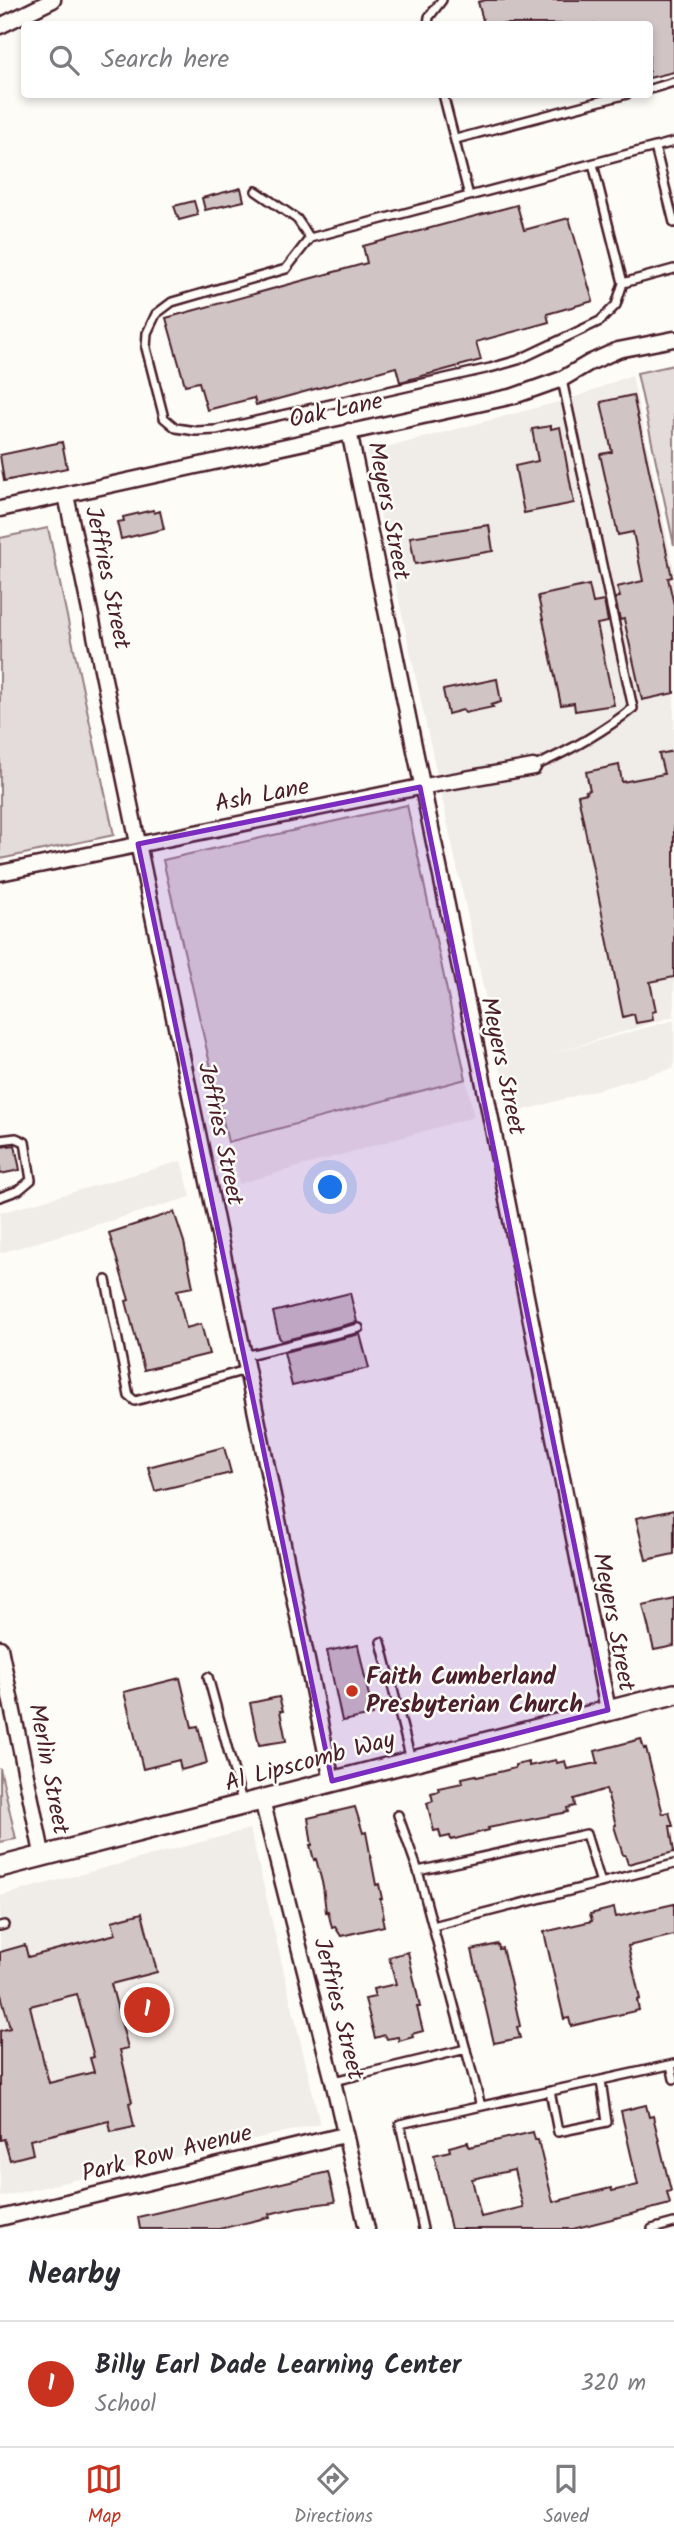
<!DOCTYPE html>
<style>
body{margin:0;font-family:Kalam,sans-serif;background:#f2f2f3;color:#2b2b33}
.you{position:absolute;left:331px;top:1188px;width:24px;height:24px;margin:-18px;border:5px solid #fff;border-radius:50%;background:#1a73e8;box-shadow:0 0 0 10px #1a73e833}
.badge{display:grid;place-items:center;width:46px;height:46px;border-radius:50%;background:#c8321e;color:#fff;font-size:23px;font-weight:700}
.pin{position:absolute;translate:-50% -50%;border:4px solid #fff;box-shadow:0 2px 7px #0006}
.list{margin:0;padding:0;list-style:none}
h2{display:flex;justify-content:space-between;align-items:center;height:91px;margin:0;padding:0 28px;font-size:30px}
h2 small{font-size:23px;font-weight:400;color:#7c7c81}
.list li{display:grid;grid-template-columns:46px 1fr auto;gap:21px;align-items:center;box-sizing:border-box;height:126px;padding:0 28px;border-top:2px solid #e1e1e2}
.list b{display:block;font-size:26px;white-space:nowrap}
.list p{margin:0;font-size:23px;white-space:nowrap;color:#7c7c81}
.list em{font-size:23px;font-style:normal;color:#7c7c81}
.icon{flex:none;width:38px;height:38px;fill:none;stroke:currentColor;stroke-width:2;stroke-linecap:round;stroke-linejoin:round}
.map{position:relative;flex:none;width:674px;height:2229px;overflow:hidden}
.search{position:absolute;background:#fff;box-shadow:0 4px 10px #0003;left:21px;right:21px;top:21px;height:77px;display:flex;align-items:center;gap:18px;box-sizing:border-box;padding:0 24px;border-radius:7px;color:#7c7c81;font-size:26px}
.sheet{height:217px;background:#fff}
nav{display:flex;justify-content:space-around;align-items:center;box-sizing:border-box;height:98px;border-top:2px solid #e1e1e2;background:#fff;font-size:19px;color:#7c7c81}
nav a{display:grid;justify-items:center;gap:4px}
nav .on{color:#c8321e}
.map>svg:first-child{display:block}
.built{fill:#f0ece8}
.green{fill:#e3dcda;stroke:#967e82;stroke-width:2}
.building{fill:#d0c5c4;stroke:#4a1f2b;stroke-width:2;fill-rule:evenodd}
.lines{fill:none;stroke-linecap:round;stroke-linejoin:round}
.lane-casing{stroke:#4a1f2b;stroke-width:12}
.street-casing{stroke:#4a1f2b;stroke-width:19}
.secondary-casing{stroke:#4a1f2b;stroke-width:24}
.lane{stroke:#fdfcf7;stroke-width:7}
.street{stroke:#fdfcf7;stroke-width:14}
.secondary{stroke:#fdfcf7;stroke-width:19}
.marked{fill:#7b2cbf;fill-opacity:0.2;stroke:#7b2cbf;stroke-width:5;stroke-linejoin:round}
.poi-dot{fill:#c8321e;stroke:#fdfcf7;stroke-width:2.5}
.labels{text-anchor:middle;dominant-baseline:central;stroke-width:5;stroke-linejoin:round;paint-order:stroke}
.street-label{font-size:24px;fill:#4a1f2b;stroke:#fdfcf7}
.poi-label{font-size:24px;font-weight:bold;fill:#4a1f2b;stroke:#fdfcf7;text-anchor:start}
</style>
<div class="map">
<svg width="674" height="2229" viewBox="0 0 674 2229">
<rect width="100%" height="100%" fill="#fdfcf7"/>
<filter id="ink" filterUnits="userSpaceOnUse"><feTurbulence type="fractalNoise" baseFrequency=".0143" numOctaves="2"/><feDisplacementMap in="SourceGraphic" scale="14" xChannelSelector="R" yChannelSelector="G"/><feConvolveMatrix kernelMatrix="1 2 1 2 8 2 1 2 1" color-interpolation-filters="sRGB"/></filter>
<g filter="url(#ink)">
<path class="built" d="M632,375L674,570V1016L551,1054L674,1020V1068L507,1115L501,1069L367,453L573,398Z
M466,1079L474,1117L239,1184L231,1141Z
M181,1161L191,1197L0,1253V1213Z
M250,1829L320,2124L0,2197V1896Z"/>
<path class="green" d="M674,365V545L637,373Z
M48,528L114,835L0,859V538Z
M407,805L466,1079L228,1142L163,860Z
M0,1768L16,1839L0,1842Z"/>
<path class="building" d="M486,0H674V72L649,78V24H484L478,2Z
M241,188L244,201L205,210L202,198Z
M194,201L198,215L179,220L174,206Z
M517,205L524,230L569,218L593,301L547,314L549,322L476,342L481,360L400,382L396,367L256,405L254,398L207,410L199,382L185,385L166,318L367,263L363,246Z
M633,395L672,577L668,578L674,605V693L642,700L624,619L620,620L615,598L620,597L617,587L643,581L633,532L618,535L600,454L612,452L601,402Z
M551,426V429L560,427L574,503L524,513L515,466L538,461L532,429Z
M62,442L67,468L4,481L0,455Z
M153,510L154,513L160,511L164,529L121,539L117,522L124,521L123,517Z
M489,525L493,551L415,564L410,537Z
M589,585L593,603L604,601L608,622L597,624L614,705L575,711L574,703L561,705L538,596Z
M497,679L501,702L491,705L493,707L465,713L463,710L448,714L443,690Z
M674,751V977L650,982L656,1011L652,1012L653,1020L636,1023L634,1014L623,1017L578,795L587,793L586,791L590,790L586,772L619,765L622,782L664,774L659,754Z
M15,1145L20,1170L0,1174V1147Z
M174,1212L184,1242L193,1287L177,1290L186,1328L201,1324L209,1354L144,1370L126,1301L129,1300L109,1233Z
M350,1293L357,1322L282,1341L279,1337L273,1312Z
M360,1334L369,1368L292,1386L284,1352Z
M224,1447L231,1473L155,1491L148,1467Z
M674,1510V1554L646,1560L636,1518Z
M674,1598V1646L654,1650L643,1605Z
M358,1645L373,1715L342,1721L327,1651Z
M180,1678L192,1727L198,1726L207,1763L181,1770L179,1760L143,1769L124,1692Z
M279,1697L283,1711H280L286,1741L259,1745L250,1703Z
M641,1739L644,1749L646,1748L663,1814L669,1812L673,1826H670L674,1852L628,1864L625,1855H623L614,1826L616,1825L606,1789L574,1799L575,1806L567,1808L568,1812L488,1828L489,1830L451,1840L450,1836L441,1838L439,1830L434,1831L427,1803L433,1801L431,1793L439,1791L438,1788L463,1783L462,1778L476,1775L477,1777L503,1771L515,1768V1765L529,1762V1766L556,1760L557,1763L565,1761L567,1769L598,1763L595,1751Z
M355,1807L363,1833L366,1832L376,1885L379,1884L382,1899H380L384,1917H382L384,1926L341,1936L335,1927L332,1928L328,1911L326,1912L323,1886L316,1859L314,1860L310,1845H312L308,1818Z
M674,1904V1935L628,1946L640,1999L637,2000L639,2010L571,2026L569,2018L564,2019L544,1932L592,1921L590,1914L614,1908L616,1917Z
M142,1913L157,1972L111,1984L128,2048L120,2050L132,2102L129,2103L134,2127L111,2132L109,2121L30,2140L33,2154L10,2160L4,2139L0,2140V2031L10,2028L0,1991V1952L25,1945L28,1957L116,1934L112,1921ZM77,1994L94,2057L90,2058L94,2072L49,2083L30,2006Z
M498,1944L499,1949L502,1948L510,1980L520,2026L517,2027L520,2038L494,2043L472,1950Z
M408,1952L420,2007H417L423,2031L412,2034L413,2037L399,2041L398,2037L387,2039L385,2035L375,2038L365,1999L375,1997L373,1989L396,1984L389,1957Z
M646,2105L649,2117L653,2116L662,2154L671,2191L667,2192L670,2204L573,2229H451L434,2155L450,2151L449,2147L468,2142L469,2147L533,2132L535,2140H538L553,2202L611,2188L612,2191L638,2185L621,2111ZM514,2170L523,2207L481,2217L472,2179Z
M328,2172L335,2202L298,2207L269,2214L270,2217L219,2229H140L138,2217Z"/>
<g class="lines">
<defs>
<path id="lane" d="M428,24L429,17L442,0
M650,89L674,82
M443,94L469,196
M456,139L627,94
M655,147L674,223
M593,164L623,283L616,305L600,321L518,360L490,368L216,430L196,431L176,428L164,418L146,348L147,333L156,314L172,302L286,269L310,238L674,142
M256,191L297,219L310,238
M623,283L674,269
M533,767C569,751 602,733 633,708L562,380
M0,1140L16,1138L25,1142L31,1180L19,1190L0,1197
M106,1280L129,1396L135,1401L246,1370
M244,1356L359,1328
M381,1642L411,1760
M208,1677L243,1805
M398,1815L418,1871L481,2106
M418,1871L586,1834L601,1883
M0,1926L4,1925
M433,1926L674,1864
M671,2065L674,2079
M334,2081L466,2049
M550,2091L558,2132L607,2122L601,2080
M423,2229L400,2124L674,2064
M652,2229L674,2223"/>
<path id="street" d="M0,26L53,0
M349,431L487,1099L608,1710
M66,495L332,1781
M0,509L514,396L562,379L589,363L618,350L674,339
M0,873L420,787L533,767
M0,1648L43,1858
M262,1800L333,2081L367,2229
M0,2218L344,2135"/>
<path id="secondary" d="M0,1867L674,1694"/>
</defs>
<use href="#lane" class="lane-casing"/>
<use href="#street" class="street-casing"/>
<use href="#secondary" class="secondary-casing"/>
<use href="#lane" class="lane"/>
<use href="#street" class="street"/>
<use href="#secondary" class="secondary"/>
</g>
</g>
<path class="marked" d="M420,787L608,1710L332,1781L138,844Z"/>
<circle class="poi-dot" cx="352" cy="1691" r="7"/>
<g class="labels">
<g class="street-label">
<text transform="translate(336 411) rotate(-12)">Oak Lane</text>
<text transform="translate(388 511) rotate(79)">Meyers Street</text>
<text transform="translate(107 578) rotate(78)">Jeffries Street</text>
<text transform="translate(262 796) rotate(-11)">Ash Lane</text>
<text transform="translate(502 1066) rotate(78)">Meyers Street</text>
<text transform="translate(220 1134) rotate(78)">Jeffries Street</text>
<text transform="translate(613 1622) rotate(79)">Meyers Street</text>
<text transform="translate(310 1762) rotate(-15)">Al Lipscomb Way</text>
<text transform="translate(48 1769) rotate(79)">Merlin Street</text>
<text transform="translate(338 2009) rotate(76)">Jeffries Street</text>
<text transform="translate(167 2154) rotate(-14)">Park Row Avenue</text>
</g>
<g class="poi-label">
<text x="366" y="1677">Faith Cumberland<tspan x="366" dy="28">Presbyterian Church</tspan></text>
</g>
</g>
</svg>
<div class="you"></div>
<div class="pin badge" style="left:147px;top:2010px">1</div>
<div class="search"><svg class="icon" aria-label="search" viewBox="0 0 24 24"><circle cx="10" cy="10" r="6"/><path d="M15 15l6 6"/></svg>Search here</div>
</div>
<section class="sheet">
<h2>Nearby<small></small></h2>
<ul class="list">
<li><span class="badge">1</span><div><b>Billy Earl Dade Learning Center</b><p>School</p></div><em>320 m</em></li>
</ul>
</section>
<nav>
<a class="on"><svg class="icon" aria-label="map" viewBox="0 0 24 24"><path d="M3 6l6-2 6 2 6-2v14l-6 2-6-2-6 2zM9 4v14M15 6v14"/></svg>Map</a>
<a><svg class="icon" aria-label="directions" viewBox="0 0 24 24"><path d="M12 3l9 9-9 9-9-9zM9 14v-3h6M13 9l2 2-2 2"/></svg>Directions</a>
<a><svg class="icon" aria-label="saved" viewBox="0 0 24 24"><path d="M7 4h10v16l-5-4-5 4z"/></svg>Saved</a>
</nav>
